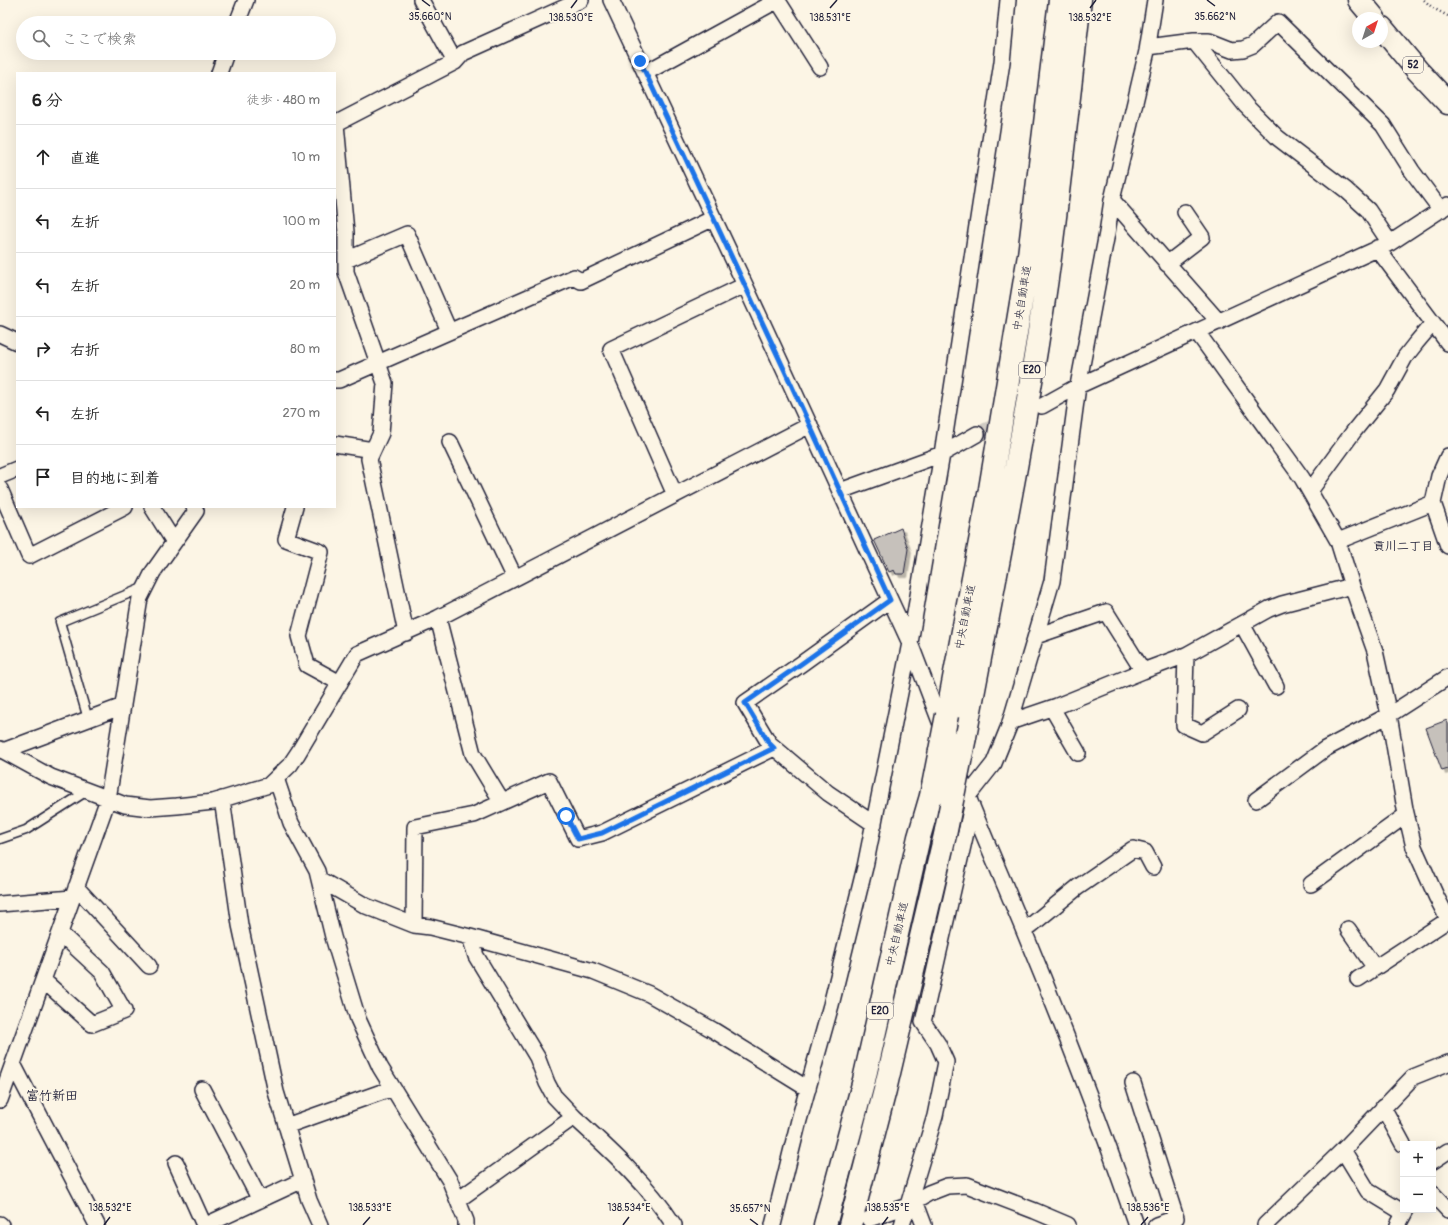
<!DOCTYPE html>
<html lang="ja">
<meta charset="utf-8">
<style>
body{margin:0;font-family:Pangolin,"Klee One",sans-serif;background:#f2f2f2;color:#222}
.controls{position:absolute;right:12px;bottom:12px;display:grid;overflow:hidden;border-radius:0px;box-shadow:0 4px 16px #0002}
.controls button{width:36px;height:36px;display:grid;place-items:center;padding:0;border:0;border-bottom:1px solid #e0e0e0;background:#fff;color:#222;font:20px sans-serif}
.compass{position:absolute;left:1352px;top:12px;width:36px;height:36px;border-radius:50%;background:#fff;box-shadow:0 4px 16px #0002;rotate:39deg}
.stop{position:absolute;width:12px;height:12px;margin:-9px;border:3px solid #1a73e8;border-radius:50%;background:#fff}
.stop.end{background:#1a73e8;border-color:#fff;box-shadow:0 1px 4px #0008}
.list{margin:0;padding:0;list-style:none}
h2{display:flex;justify-content:space-between;align-items:center;height:52px;margin:0;padding:0 16px;font-size:17px}
h2 small{font-size:13px;font-weight:400;color:#767676}
.list li{display:grid;grid-template-columns:26px 1fr auto;gap:12px;align-items:center;box-sizing:border-box;height:64px;padding:0 16px;border-top:1px solid #e0e0e0}
.list b{display:block;font-size:15px;white-space:nowrap}
.list em{font-size:13px;font-style:normal;color:#767676}
.icon{flex:none;width:22px;height:22px;fill:none;stroke:currentColor;stroke-width:2;stroke-linecap:round;stroke-linejoin:round}
.map{position:relative;flex:none;width:1448px;height:1225px;overflow:hidden}
.search{position:absolute;background:#fff;box-shadow:0 4px 16px #0002;left:16px;top:16px;width:320px;height:44px;display:flex;align-items:center;gap:10px;box-sizing:border-box;padding:0 14px;border-radius:22px;color:#767676;font-size:15px}
.panel{position:absolute;background:#fff;box-shadow:0 4px 16px #0002;left:16px;top:72px;width:320px;height:436px;border-radius:0px}
.map>svg:first-child{display:block}
.building{fill:#c6c1bb;stroke:#22223b;filter:url(#shadow)}
.lines{fill:none;stroke-linecap:round;stroke-linejoin:round}
.street-tunnel{stroke:#d0cbc3;stroke-width:15;stroke-dasharray:15 8;stroke-linecap:butt}
.lane-casing{stroke:#22223b;stroke-width:11}
.street-casing{stroke:#22223b;stroke-width:18}
.highway-casing{stroke:#22223b;stroke-width:25}
.path{stroke:#22223b;stroke-width:2.5;stroke-dasharray:1 3;stroke-linecap:butt}
.lane{stroke:#fcf5e5;stroke-width:8}
.street{stroke:#fcf5e5;stroke-width:15}
.highway{stroke:#fcf5e5;stroke-width:22}
.highway-bridge-casing{stroke:#22223b;stroke-width:25;stroke-linecap:butt}
.highway-bridge{stroke:#fcf5e5;stroke-width:22}
.route{stroke:#1a73e8;stroke-width:5}
.ticks{fill:none;stroke:#22223b;stroke-width:1.5}
.labels{text-anchor:middle;dominant-baseline:central;stroke-width:4;stroke-linejoin:round;paint-order:stroke}
.shield{fill:#fcf5e5;stroke:#63616e;stroke-width:1}
.shield-label{font-size:10px;font-weight:bold;fill:#22223b}
.street-label{font-size:11px;fill:#22223b;stroke:#fcf5e5}
.neighbourhood-label{font-size:12px;font-weight:bold;fill:#22223b;stroke:#fcf5e5}
.quarter-label{font-size:13px;font-weight:bold;fill:#22223b;stroke:#fcf5e5}
.ticks-label{font-size:10px;text-anchor:middle;fill:#22223b;stroke:#fcf5e5;stroke-width:4;stroke-linejoin:round;paint-order:stroke}
</style>
<div class="map">
<svg width="1448" height="1225" viewBox="0 0 1448 1225">
<defs>
<filter id="shadow"><feDropShadow dx="3.5" dy="3.5" stdDeviation="0" flood-color="#0004"/></filter>
</defs>
<rect width="100%" height="100%" fill="#fcf5e5"/>
<filter id="ink" filterUnits="userSpaceOnUse"><feTurbulence type="fractalNoise" baseFrequency=".025" numOctaves="2"/><feDisplacementMap in="SourceGraphic" scale="8" xChannelSelector="R" yChannelSelector="G"/><feConvolveMatrix kernelMatrix="1 2 1 2 8 2 1 2 1" color-interpolation-filters="sRGB"/></filter>
<g filter="url(#ink)">
<path class="building" d="M901,528L908,549L904,574H896L894,570L889,572L874,540Z
M1447,720L1448,724V769L1442,771L1426,728Z"/>
<g class="lines">
<path class="street-tunnel" d="M977,434L1033,410"/>
<defs>
<path id="lane" d="M88,719L60,622L145,587
M0,839L26,830L87,791"/>
<path id="street" d="M421,0L455,62
M611,0L745,285L910,643L944,732
M778,1L820,67
M237,23L246,0
M1194,41H1209L1232,50L1243,49L1253,45L1278,22L1383,125L1412,171L1441,210
M1148,47L1194,41L1246,106L1278,138L1346,190L1368,210L1390,243
M219,73L226,53
M645,73L778,0
M335,124L455,62L463,53L581,0
M336,124L346,232V272L385,383L381,433L369,459L406,633
M1112,200L1219,322
M1377,248L1448,343
M346,260L407,234L449,331
M1167,264L1202,237L1185,212
M1197,332L1302,478L1338,541L1352,586L1375,651L1389,715L1405,809L1414,847L1436,896L1448,919
M0,334L17,342
M335,380H339L574,277L581,281L714,218
M1042,406L1078,386L1390,243L1448,205
M450,442L515,578
M335,444L373,450
M1448,456L1439,476L1433,503L1448,546
M0,476L17,469
M0,489L29,556L125,507
M840,491L942,454L977,434
M1310,491L1354,431L1387,390L1405,357L1416,343L1433,323
M675,495L611,349L745,285
M152,507L174,542
M295,507L286,539L321,552L299,636L307,665L340,683
M1338,541L1433,503
M438,618L473,754L502,802
M1242,624L1276,686
M1036,636L1106,612L1143,671
M1186,655L1184,725L1202,733L1238,710
M1052,708L1078,753
M1010,722L1057,706L1143,671L1186,655L1269,609L1282,604L1352,586
M0,749L51,777L125,805L150,808L177,806L213,802L269,785L290,765L298,753L357,654L438,618L810,425
M3,751L123,706
M958,772C979,825 1002,878 1024,931C1064,1028 1102,1126 1136,1225
M276,778L291,823L317,871L333,937L358,1019L380,1067L450,1181L466,1221V1225
M968,796L994,763L1009,726L1052,581L1078,386L1107,233L1112,200L1147,51L1155,0
M222,799L240,925L276,1092L309,1200L320,1225
M1256,800L1325,749L1389,715L1448,677
M874,824L828,793L769,743L745,703L801,664L890,600
M319,879L366,906L414,925L430,927L470,937L593,971L649,994L713,1030L808,1089
M1311,884L1406,815
M76,887L149,966
M0,904L72,898
M414,925L415,827L474,815L549,781L578,839L602,833L774,748
M1348,929L1375,968
M1024,931L1078,887L1133,849L1145,852L1153,867
M470,937L476,956L537,1057L547,1083L554,1096L574,1117
M1358,979L1448,920
M43,980L92,1024L124,1011L102,972L60,933
M13,1064L97,1225
M1133,1083L1176,1218L1156,1225
M202,1089L260,1200
M0,1100L108,799L140,598L153,572L196,511L194,507
M1383,1107L1403,1144
M286,1126L393,1088
M1343,1150L1368,1191L1404,1213
M1433,1161L1448,1151
M176,1163L204,1225
M1433,1194L1448,1210
M458,1200L574,1117C610,1150 647,1183 674,1225
M915,1201L924,1225
M869,1219L907,1206L929,1193L947,1186L967,1185L1035,1211L1068,1225
M0,1224L1,1225
M206,1225L303,1180
M773,1225L799,1120L831,1005L865,867L910,643L942,454L1002,62L1008,0
M902,1225L935,1116L946,1062L938,1044L923,1022L972,806
M1265,1225L1343,1150L1413,1077L1448,1063
M1398,1225L1406,1210"/>
<path id="highway" d="M1359,0L1374,18
M1382,28L1418,71L1448,103
M947,715L990,489L1029,255L1060,0
M965,737C995,577 1028,418 1050,257C1061,172 1070,86 1080,0
M825,1225L864,1080L919,837L931,796
M850,1225L885,1090L945,835"/>
</defs>
<use href="#lane" class="lane-casing"/>
<use href="#street" class="street-casing"/>
<use href="#highway" class="highway-casing"/>
<path class="path" d="M1424,0L1433,8L1448,16"/>
<use href="#lane" class="lane"/>
<use href="#street" class="street"/>
<use href="#highway" class="highway"/>
<defs>
<path id="highway-bridge" d="M931,796L947,715
M945,835L965,737"/>
</defs>
<use href="#highway-bridge" class="highway-bridge-casing"/>
<use href="#highway-bridge" class="highway-bridge"/>
</g>
</g>
<g class="lines" filter="url(#ink)">
<path class="route" d="M566,816L578,839L602,833L774,748L769,743L745,703L801,664L890,600L784,369L640,61"/>
</g>
<path class="ticks" d="M422,0L430,6M1207,0L1215,6M571,8L577,0M830,8L837,0M1090,8L1096,0M750,1219L758,1225M104,1225L110,1217M363,1225L370,1217M623,1225L629,1217M882,1225L888,1217M1141,1225L1148,1217"/>
<g class="labels">
<g class="shield">
<rect x="1403" y="57" width="20" height="16" rx="3"/>
<rect x="1019" y="362" width="26" height="16" rx="3"/>
<rect x="867" y="1003" width="26" height="16" rx="3"/>
</g>
<g class="shield-label">
<text x="1413" y="65">52</text>
<text x="1032" y="370">E20</text>
<text x="880" y="1011">E20</text>
</g>
<g class="street-label">
<text transform="translate(1022 298) rotate(-81)">中央自動車道</text>
<text transform="translate(965 617) rotate(-79)">中央自動車道</text>
<text transform="translate(897 934) rotate(-77)">中央自動車道</text>
</g>
<g class="neighbourhood-label">
<text x="1403" y="546">貢川二丁目</text>
</g>
<g class="quarter-label">
<text x="52" y="1096">富竹新田</text>
</g>
</g>
<g class="ticks-label">
<text x="430" y="20">35.660°N</text>
<text x="1215" y="20">35.662°N</text>
<text x="571" y="21">138.530°E</text>
<text x="830" y="21">138.531°E</text>
<text x="1090" y="21">138.532°E</text>
<text x="110" y="1211">138.532°E</text>
<text x="370" y="1211">138.533°E</text>
<text x="629" y="1211">138.534°E</text>
<text x="888" y="1211">138.535°E</text>
<text x="1148" y="1211">138.536°E</text>
<text x="750" y="1212">35.657°N</text>
</g>
</svg>
<div class="controls">
<button>+</button>
<button>−</button>
</div>
<svg class="compass" viewBox="-18 -18 36 36"><path d="M0-13l5 13h-10z" fill="#e53935"/><path d="M0 13l5-13h-10z" fill="#767676"/></svg>
<div class="stop" style="left:566px;top:816px"></div>
<div class="stop end" style="left:640px;top:61px"></div>
<div class="search"><svg class="icon" aria-label="search" viewBox="0 0 24 24"><circle cx="10" cy="10" r="6"/><path d="M15 15l6 6"/></svg>ここで検索</div>
<section class="panel">
<h2>6 分<small>徒歩 · 480 m</small></h2>
<ul class="list">
<li><svg class="icon" aria-label="ahead" viewBox="0 0 24 24"><path d="M12 20V5M6 11l6-6 6 6"/></svg><div><b>直進</b></div><em>10 m</em></li>
<li><svg class="icon" aria-label="left" viewBox="0 0 24 24"><path d="M17 20v-9H6M10 6l-5 5 5 5"/></svg><div><b>左折</b></div><em>100 m</em></li>
<li><svg class="icon" aria-label="left" viewBox="0 0 24 24"><path d="M17 20v-9H6M10 6l-5 5 5 5"/></svg><div><b>左折</b></div><em>20 m</em></li>
<li><svg class="icon" aria-label="right" viewBox="0 0 24 24"><path d="M7 20v-9h11M14 6l5 5-5 5"/></svg><div><b>右折</b></div><em>80 m</em></li>
<li><svg class="icon" aria-label="left" viewBox="0 0 24 24"><path d="M17 20v-9H6M10 6l-5 5 5 5"/></svg><div><b>左折</b></div><em>270 m</em></li>
<li><svg class="icon" aria-label="arrive" viewBox="0 0 24 24"><path d="M6 21V4h12l-3 4 3 4H6"/></svg><div><b>目的地に到着</b></div></li>
</ul>
</section>
</div>
